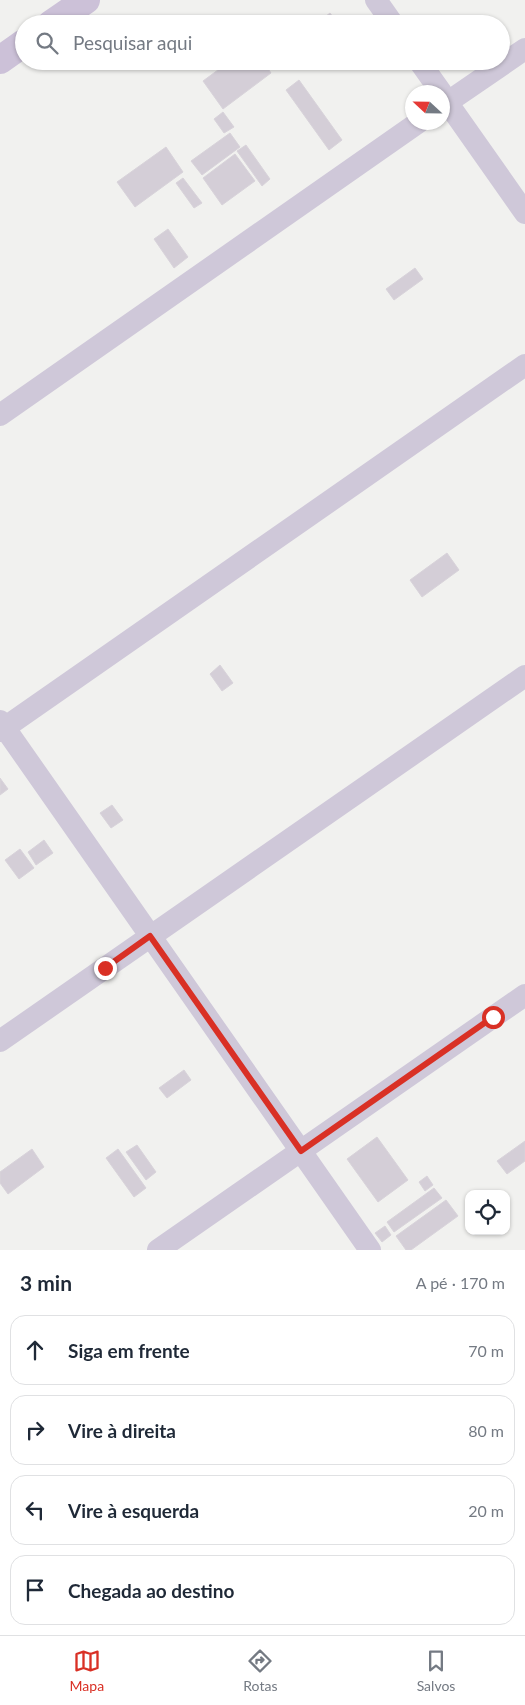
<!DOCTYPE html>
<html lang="pt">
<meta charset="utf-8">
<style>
body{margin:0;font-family:Lato,sans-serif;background:#f2f2f3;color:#1f2937}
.controls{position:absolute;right:15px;bottom:15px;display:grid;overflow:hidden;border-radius:10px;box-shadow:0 1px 4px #0004}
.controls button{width:45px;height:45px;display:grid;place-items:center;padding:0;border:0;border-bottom:1px solid #e0e1e3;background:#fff;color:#1f2937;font:25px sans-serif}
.compass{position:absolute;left:405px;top:85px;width:45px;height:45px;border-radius:50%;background:#fff;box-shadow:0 1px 4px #0004;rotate:292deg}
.stop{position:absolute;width:15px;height:15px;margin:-11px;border:4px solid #d93025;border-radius:50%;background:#fff}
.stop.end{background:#d93025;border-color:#fff;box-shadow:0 1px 5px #0008}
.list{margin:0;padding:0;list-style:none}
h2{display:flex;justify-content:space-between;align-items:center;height:65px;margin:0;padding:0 20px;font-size:21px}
h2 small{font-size:16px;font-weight:400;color:#747a83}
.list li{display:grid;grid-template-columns:32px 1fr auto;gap:15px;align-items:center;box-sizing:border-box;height:70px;margin:0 10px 10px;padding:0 10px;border:1px solid #e0e1e3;border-radius:15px}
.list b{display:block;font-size:19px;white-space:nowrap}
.list em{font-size:16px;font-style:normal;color:#747a83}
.icon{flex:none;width:28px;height:28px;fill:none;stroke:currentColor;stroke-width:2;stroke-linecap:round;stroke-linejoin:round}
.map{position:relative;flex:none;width:525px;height:1250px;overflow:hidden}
.search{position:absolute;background:#fff;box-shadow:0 1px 4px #0004;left:15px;right:15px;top:15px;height:55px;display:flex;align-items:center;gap:12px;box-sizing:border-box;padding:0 18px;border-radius:28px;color:#747a83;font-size:19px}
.sheet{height:385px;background:#fff}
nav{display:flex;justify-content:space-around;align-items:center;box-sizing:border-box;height:70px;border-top:1px solid #e0e1e3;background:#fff;font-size:14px;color:#747a83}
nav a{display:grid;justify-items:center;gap:2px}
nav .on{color:#d93025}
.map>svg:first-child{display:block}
.building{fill:#d4ced7;stroke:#d8d3da}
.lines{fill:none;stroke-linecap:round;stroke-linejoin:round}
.street{stroke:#cfc8d9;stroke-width:22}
.secondary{stroke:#ccc1d8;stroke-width:28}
.route{stroke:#d93025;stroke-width:6}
</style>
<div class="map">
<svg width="525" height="1250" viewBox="0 0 525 1250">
<rect width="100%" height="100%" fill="#f1f1ef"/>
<path class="building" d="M330,13L338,24H316Z
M230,61H263L271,73L223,109L203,81Z
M299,80L342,140L329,150L286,90Z
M223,112L234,127L224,133L214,119Z
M230,133L240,147L202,175L191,161Z
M246,145L270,179L262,186L237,151Z
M166,147L183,172L135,207L117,182Z
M235,154L255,181L222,205L203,178Z
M183,178L202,203L194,208L176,183Z
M168,229L188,257L174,268L154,239Z
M415,268L423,279L394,300L386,289Z
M447,553L459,570L422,597L410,580Z
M220,665L233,683L222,691L210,674Z
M0,778L8,789L0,795Z
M112,805L123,820L111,828L100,813Z
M44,840L53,853L36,865L28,852Z
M20,849L34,868L19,879L5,860Z
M184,1070L191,1080L167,1098L159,1088Z
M377,1137L408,1180L378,1202L347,1159Z
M525,1141V1161L507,1174L497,1161Z
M137,1145L156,1172L146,1180L126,1152Z
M32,1149L44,1167L8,1194L0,1183V1172Z
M118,1149L146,1188L134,1197L106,1158Z
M427,1176L433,1185L425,1191L419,1182Z
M434,1188L442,1198L394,1232L387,1222Z
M446,1200L458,1216L411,1250H406L396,1236Z
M385,1226L391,1235L382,1242L375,1233Z"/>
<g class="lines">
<path class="street" d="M376,0L393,24
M419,61L441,92
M442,95L525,213
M442,106L525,49
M0,415L419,122
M0,721L370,1250
M0,731L525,365
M0,1041L525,676
M158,1250L525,995"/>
<path class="secondary" d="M51,24L86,0
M0,60L24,43"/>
</g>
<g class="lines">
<path class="route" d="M105,968L150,936L301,1151L493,1017"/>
</g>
</svg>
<div class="controls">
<button><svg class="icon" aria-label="locate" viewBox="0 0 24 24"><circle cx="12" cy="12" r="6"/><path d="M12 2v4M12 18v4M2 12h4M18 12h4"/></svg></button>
</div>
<svg class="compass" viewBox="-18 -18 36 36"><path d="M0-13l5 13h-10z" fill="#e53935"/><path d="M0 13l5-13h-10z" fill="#747a83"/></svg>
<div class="stop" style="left:493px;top:1017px"></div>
<div class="stop end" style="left:105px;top:968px"></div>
<div class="search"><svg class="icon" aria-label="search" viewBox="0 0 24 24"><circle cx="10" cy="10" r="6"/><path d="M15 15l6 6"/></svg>Pesquisar aqui</div>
</div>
<section class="sheet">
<h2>3 min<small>A pé · 170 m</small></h2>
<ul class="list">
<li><svg class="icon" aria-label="ahead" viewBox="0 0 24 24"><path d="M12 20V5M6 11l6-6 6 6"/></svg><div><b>Siga em frente</b></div><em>70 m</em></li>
<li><svg class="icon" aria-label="right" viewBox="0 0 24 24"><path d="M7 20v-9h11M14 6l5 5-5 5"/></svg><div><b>Vire à direita</b></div><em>80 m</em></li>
<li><svg class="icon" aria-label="left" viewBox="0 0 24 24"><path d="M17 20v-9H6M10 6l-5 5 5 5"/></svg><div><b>Vire à esquerda</b></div><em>20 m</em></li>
<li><svg class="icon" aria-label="arrive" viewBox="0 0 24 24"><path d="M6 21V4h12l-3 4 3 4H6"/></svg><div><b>Chegada ao destino</b></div></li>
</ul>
</section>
<nav>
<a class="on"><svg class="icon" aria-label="map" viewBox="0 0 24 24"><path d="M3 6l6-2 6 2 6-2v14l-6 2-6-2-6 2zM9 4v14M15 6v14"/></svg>Mapa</a>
<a><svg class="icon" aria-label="directions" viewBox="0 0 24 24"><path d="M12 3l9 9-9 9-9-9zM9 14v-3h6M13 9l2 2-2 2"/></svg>Rotas</a>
<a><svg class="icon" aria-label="saved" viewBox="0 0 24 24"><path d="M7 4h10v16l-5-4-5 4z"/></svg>Salvos</a>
</nav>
